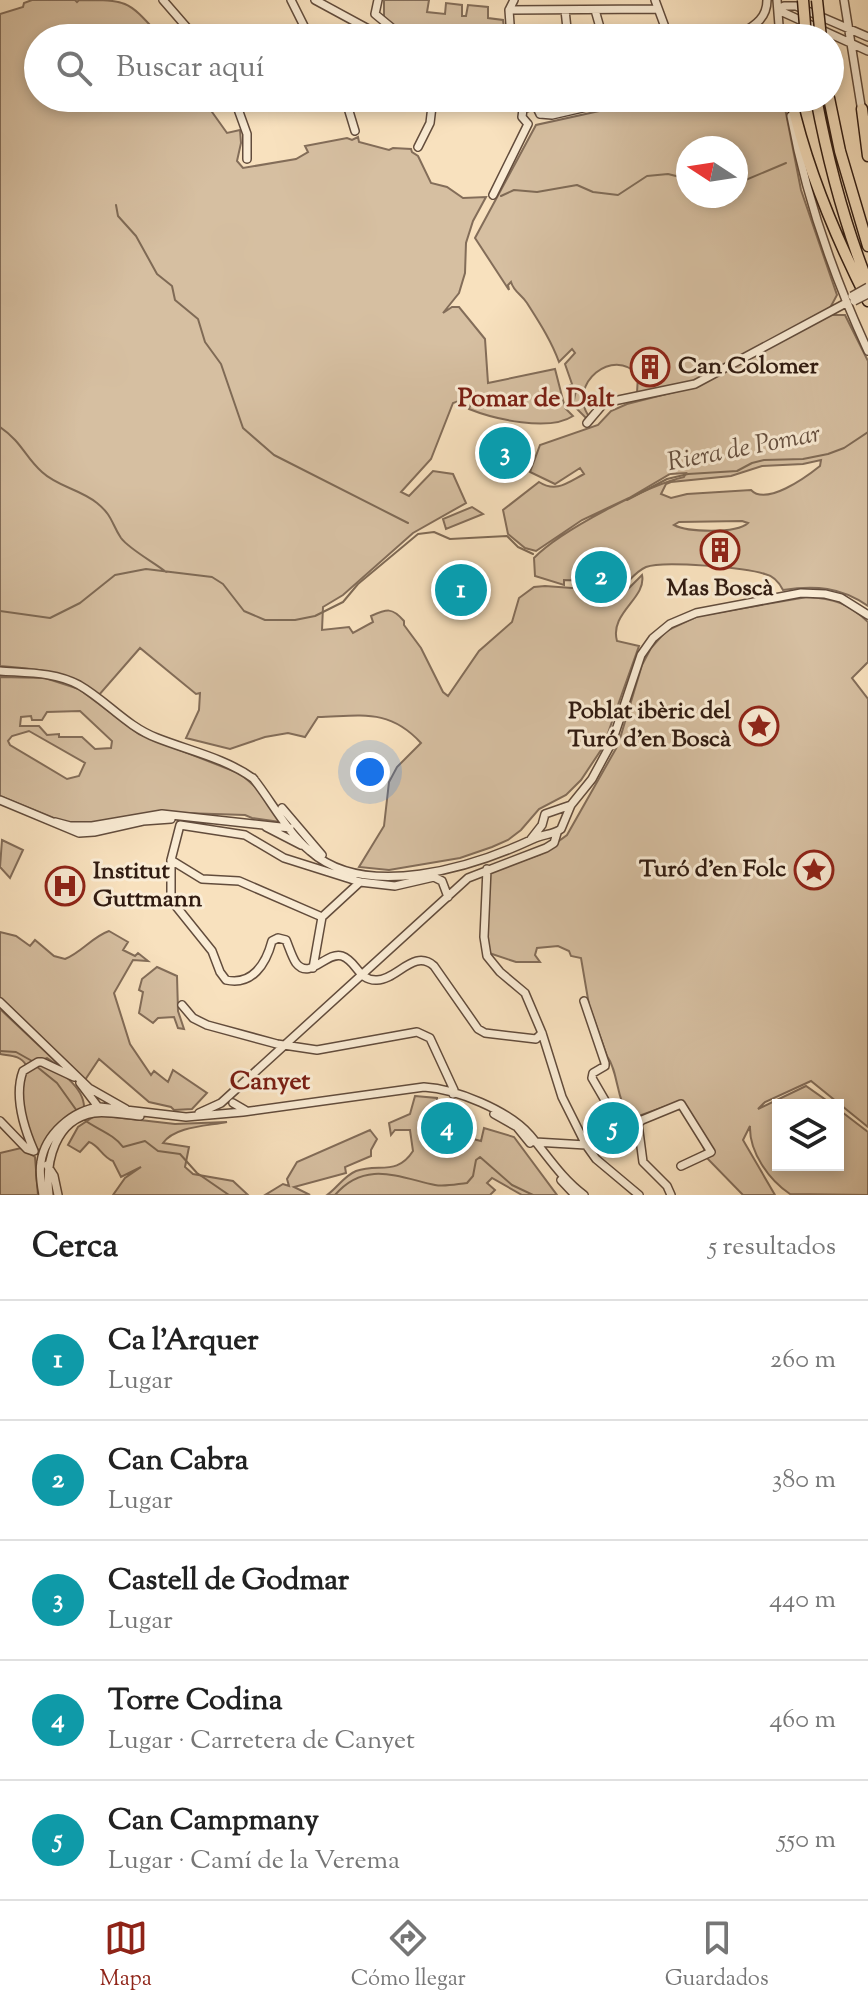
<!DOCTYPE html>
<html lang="es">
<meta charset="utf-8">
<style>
body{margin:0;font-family:"Sorts Mill Goudy",serif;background:#f6f6f6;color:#222}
.controls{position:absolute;right:24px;bottom:24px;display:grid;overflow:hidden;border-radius:0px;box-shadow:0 4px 12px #0003}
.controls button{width:72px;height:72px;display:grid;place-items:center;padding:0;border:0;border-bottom:2px solid #e0e0e0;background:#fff;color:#222;font:40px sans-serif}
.compass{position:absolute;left:676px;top:136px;width:72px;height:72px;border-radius:50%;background:#fff;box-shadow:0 4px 12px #0003;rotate:282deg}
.you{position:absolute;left:370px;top:772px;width:28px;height:28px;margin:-20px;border:6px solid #fff;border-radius:50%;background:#1a73e8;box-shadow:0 0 0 12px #1a73e833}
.badge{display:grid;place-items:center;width:52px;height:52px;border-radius:50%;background:#8f2418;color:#fff;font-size:26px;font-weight:700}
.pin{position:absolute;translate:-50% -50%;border:4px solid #fff;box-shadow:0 2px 8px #0006}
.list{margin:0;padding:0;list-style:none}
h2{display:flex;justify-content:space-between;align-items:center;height:104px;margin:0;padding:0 32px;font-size:34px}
h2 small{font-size:26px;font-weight:400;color:#767676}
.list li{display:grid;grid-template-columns:52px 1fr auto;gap:24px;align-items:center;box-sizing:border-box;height:120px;padding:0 32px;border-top:2px solid #e0e0e0}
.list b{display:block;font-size:30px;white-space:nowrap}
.list p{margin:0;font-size:26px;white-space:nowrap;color:#767676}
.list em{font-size:26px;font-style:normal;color:#767676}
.icon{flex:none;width:44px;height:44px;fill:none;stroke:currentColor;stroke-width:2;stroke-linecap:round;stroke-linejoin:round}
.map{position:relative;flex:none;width:868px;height:1195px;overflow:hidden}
.search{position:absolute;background:#fff;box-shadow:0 4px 12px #0003;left:24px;right:24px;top:24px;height:88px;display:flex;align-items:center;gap:20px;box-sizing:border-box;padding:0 28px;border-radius:44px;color:#767676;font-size:30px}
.sheet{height:704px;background:#fff}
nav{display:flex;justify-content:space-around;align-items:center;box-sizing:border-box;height:112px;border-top:2px solid #e0e0e0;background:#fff;font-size:22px;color:#767676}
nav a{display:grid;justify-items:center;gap:4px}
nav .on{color:#8f2418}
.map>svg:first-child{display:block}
.green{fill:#d6bfa1;stroke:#836d59;stroke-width:2;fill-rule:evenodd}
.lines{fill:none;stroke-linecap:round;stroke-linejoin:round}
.stream{stroke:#7f6a55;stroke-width:2}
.minor-casing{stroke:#624c3c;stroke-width:10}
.highway-casing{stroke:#301b11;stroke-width:13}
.minor{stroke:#faecd5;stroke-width:7}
.highway{stroke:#f8e1be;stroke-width:10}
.minor-bridge-casing{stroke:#624c3c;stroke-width:10;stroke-linecap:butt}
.highway-bridge-casing{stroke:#301b11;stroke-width:13;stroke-linecap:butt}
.minor-bridge{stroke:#faecd5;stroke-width:7}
.highway-bridge{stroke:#f8e1be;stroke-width:10}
.labels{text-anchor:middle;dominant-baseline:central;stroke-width:6;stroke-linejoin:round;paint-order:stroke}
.poi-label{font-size:24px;font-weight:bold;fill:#301b11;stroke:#faecd5;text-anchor:start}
.neighbourhood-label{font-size:26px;font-weight:bold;fill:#7a1f14;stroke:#faecd5}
.water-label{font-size:26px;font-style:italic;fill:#654f3f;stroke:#faecd5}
</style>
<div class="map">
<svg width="868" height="1195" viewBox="0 0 868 1195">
<rect width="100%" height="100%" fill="#f8e1be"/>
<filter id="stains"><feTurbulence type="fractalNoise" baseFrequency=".0025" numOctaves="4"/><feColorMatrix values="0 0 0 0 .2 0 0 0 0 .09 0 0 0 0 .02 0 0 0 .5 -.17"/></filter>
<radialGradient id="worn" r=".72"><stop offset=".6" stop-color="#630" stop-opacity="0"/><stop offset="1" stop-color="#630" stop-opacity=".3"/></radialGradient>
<path class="green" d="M32,0H75L77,2L79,0C130,0 127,0 162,38H38V98H202L227,133L240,130L241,143L237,161L243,168L296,159L308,152L305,146L347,138L352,140L358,137L359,142L389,150L393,148L411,149L412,152L418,156L431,183L447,187L463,198L486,197L473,221L466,243L465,273L459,293L443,313L452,307H459L485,339L488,383L555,369L565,408L573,416C549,432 494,419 469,409L471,403L469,393L465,399L453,403L431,459L401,492L409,496L433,471L453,474L466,503L413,533L343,595L323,607L322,630L349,627L353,633L373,622L371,616C387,609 392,607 404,621V625L421,648L443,692L448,696L479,651L512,622L519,598L534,587L545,586L599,590L604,593L607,602L617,600L642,575C647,598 609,613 617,641L639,646L603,747L581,780L566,795L539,809L521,830L508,840L492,847L460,858L389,870L359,867L384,826L389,782L397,767L421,743C389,708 361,716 318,717L305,737L288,733L265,737L230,749L186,738L199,710L200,693L196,694L140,648L99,695C64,671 41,669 0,666V14L23,7L24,3Z
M384,0H429L427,12L445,14L446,3L462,5V16H466L468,5L488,7V18L503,20L505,38H412L384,19Z
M658,98H783L801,190L837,295L830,308L699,380L637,393L638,375C613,346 568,384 588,415L592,416L587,419L573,405L576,390L572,389L570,397L567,387L572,384L565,364L575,353L572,349L559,362C551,340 539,322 527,303C521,294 514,292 511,282L508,285L509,290L475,238L536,125ZM688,148H736V196H688Z
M831,315H845L868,361V606C841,587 815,585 783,590C779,582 774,576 765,574C747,568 663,560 646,567C632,573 626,588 612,594L599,587L611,586V574L604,570L592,573L591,581L564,580V585L535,576L534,558C560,531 648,485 684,477L686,473L670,474L629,498L582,520L536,551L525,548L508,534L503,510L539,482C556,493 567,483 584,474L580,468L555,484L530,472L540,445L598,425L611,411L627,404L690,388ZM821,460L820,466C805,478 766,506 751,490L687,494L671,498L661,494L666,484L671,482L731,476L762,466L803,464ZM742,521L748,523C736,534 687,532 674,525L679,522Z
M472,507L483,514L446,529L443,519Z
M807,597C834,598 849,604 868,622V662L852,678L868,699V1127L811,1081L765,1102L758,1109L806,1086L833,1105H778V1165H838V1109L868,1132V1195L790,1194C769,1180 749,1152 750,1126L743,1140L775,1195H743L702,1153L705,1151L685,1104L675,1109L672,1104L636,1117L628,1116C616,1096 618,1071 607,1056L589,1005L581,958L571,956L569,951L558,946L537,948L535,955L540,962H516L489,953L487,934L490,872L541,854L567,835L618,745L642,665L651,648L666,631L698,616Z
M0,677L45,678L79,689L139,734L241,774L265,796L280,822L252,818L245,815L184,813L109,822L66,823L0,796ZM80,711L112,741L111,748L95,749L82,737H59V734L47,735L39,726H20L21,717L31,716L32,720H42L47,712ZM29,731L85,763L79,776L67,779L10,745L8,741L12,736Z
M2,840L23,850L10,878L0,867Z
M109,931L128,942L123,950L135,956L138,953L148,961L133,960L114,993L130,1044L151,1075L154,1071L168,1082L173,1070L207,1093L192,1109L174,1110L171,1107L149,1102L99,1059L85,1080L0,998V932L16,936L30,946L35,940L54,956L65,959C82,952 92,937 109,931Z
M157,967L177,976L178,1011L184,1029L178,1028L174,1017L158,1018L153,1023L139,1013L143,992L139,990L142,979Z
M0,1009L66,1071L47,1058L26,1065C20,1055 11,1056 0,1054Z
M39,1062C57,1066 84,1088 84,1107L65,1119L39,1151C24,1133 22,1100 22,1077Z
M415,1096L437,1098V1143L461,1150L462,1135L466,1131L473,1139L481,1141L484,1128L514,1137L557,1195H522L492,1178L487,1183L495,1190L490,1195H327C337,1188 344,1176 356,1171C379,1163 397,1176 413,1151L410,1130H395L391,1135L389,1123L410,1114Z
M96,1115L175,1124L227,1122C208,1126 175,1126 163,1143L189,1147L185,1167L193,1174L233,1181L248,1195H113L125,1178L141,1167L121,1177L113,1161C102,1157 99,1145 89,1142L80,1152L68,1145L78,1127Z
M370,1130L377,1139L371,1150V1156L345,1167L346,1173L294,1187L310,1195H265L283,1184L289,1186L287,1179L297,1162Z
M21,1148L35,1157L38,1195H0V1153Z"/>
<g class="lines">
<path class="stream" d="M736,184L786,163
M501,196L514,190L537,192L577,185L593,192L618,195L647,176L668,174L688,179
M116,205L118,216L136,236L157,274L172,286L175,300L198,319L205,342L221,364L243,428L274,455L408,523
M0,427C22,442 25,457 42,472C58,487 80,489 97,503C113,516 111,523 121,538C129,549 155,563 166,572
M627,500L667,479L688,474L737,471L752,463L764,460L803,459L828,454L844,448L868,432
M0,611L50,618L80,603L115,575L146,569L212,577L223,584L244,611L265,620H295L315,616L343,602L358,584L418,534L434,532L450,539L507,536L518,547L533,554
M0,1051L16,1052L32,1061
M36,1066L57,1083L77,1111
M83,1119C96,1129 114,1134 123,1147L145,1141L158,1151L180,1154L197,1173L229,1195
M335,1195C365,1160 398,1177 435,1185C445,1187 457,1184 467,1183L473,1176L476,1160L480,1157L512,1185L533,1195"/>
<defs>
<path id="minor" d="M163,0L196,38
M291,0L310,38
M315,0L385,38
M378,0L375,14L404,38
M655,0L669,38
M777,0L780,38
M844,0L862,112
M509,10L658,9
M565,10L568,38
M595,10L603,38
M778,10L868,51
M778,10L784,6H796L868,37
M511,38L509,10L514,0
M735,38C751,27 767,21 767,0
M234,98L247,134V159
M345,98L355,131
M504,98L523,109
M540,114L552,115L626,98
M791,116C806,198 833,275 868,351
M528,124L522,117L523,109L532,106L537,108L540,114
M418,147L430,123L433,98
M493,195L528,124
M587,423L604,403L695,384L846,303
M0,671C27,673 55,672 79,685C107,701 126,726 157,738C190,751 225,758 254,779
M253,778C272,802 287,832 310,851C366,901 473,867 533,839C543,834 553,835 561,829L571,805L592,779L612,742L641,655L653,638L670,624L696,613L801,593L825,594L841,598L868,615
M0,800L79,833L94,832L143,821L171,819
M282,808L322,855
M55,822L70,826H92L162,814L290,828
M266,827L301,845
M531,839L542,825L545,814L571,805
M171,860L202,879L239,881L322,917
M487,869L484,937L487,956L500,972L525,993L542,1033L562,1097L586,1145L596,1159L639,1195
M448,897L442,881L434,877L395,886L360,882L284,858L245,835L180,825L171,860V900L212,951L220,972L226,980C252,986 266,964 272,941L278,938L286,940C289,947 292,957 296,963C310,981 326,951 342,956C357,961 358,981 377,980C397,980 414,948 434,966L478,1029L485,1033L536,1039L542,1033
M322,917L360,882
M313,968L322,917
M584,1001L605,1063V1066L593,1073L592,1078L610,1109L596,1119L595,1140L591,1148
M0,1002L89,1088L126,1109
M182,1005L193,1018L207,1025L277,1044L317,1050L417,1032L430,1038L454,1090L453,1094
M80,1083L99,1108
M233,1103L245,1110
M199,1113L221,1103L468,878L546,848L554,843L557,833
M494,1114L517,1127L530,1143
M0,1121L27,1149L33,1151
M535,1142L586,1145
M34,1151C24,1128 14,1095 23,1071L38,1062H42L74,1077
M47,1165L54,1176L58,1195
M561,1180L575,1195
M43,1195C41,1184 39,1173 41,1162C45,1134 73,1110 100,1107L186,1117L243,1112L424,1087C456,1089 508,1110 530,1135C547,1155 562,1179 584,1195
M49,1195C45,1162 55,1119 94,1113C108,1111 125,1115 140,1116
M671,1195L667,1186L643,1162L638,1124L642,1120L681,1104L711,1152L681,1166"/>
<path id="highway" d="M791,98C807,170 835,236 868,301
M816,98C828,161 844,223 868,283
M829,98L840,151L868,246
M862,109L868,156"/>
</defs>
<use href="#minor" class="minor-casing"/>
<use href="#highway" class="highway-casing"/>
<use href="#minor" class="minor"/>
<use href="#highway" class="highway"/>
<defs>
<path id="minor-bridge" d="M852,296L868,287
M854,301L868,294"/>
<path id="highway-bridge" d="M803,0L806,38
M817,0L821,38"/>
</defs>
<use href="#minor-bridge" class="minor-bridge-casing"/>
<use href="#highway-bridge" class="highway-bridge-casing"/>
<use href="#minor-bridge" class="minor-bridge"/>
<use href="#highway-bridge" class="highway-bridge"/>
</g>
<defs>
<symbol id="building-ring" viewBox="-11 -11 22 22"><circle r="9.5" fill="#faecd5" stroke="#8f2418" stroke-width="1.5"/><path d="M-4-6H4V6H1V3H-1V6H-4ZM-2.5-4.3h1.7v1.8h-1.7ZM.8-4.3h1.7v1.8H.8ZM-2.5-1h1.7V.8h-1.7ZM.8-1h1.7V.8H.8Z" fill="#8f2418"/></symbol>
<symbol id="sight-ring" viewBox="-11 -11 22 22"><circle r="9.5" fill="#faecd5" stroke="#8f2418" stroke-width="1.5"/><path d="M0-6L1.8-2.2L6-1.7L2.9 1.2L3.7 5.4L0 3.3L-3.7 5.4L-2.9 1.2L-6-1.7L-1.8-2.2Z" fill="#8f2418"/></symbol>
<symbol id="hospital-ring" viewBox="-11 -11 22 22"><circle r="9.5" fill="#faecd5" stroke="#8f2418" stroke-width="1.5"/><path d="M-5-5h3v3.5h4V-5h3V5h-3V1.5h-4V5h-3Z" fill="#8f2418"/></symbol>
</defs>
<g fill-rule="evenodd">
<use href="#building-ring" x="628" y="345" width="44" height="44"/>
<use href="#building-ring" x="698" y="528" width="44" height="44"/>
<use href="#sight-ring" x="737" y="704" width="44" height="44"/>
<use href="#sight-ring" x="792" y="848" width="44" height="44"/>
<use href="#hospital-ring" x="43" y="864" width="44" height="44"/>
</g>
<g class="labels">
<g class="poi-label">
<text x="678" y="367">Can Colomer</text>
<text x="720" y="589" text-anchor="middle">Mas Boscà</text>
<text x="731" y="712" text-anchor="end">Poblat ibèric del<tspan x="731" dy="28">Turó d'en Boscà</tspan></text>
<text x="786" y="870" text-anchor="end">Turó d'en Folc</text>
<text x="93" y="872">Institut<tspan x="93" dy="28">Guttmann</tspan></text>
</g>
<g class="neighbourhood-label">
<text x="536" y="399">Pomar de Dalt</text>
<text x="270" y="1082">Canyet</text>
</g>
<g class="water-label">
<text transform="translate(744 449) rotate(-11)">Riera de Pomar</text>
</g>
</g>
<rect width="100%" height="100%" filter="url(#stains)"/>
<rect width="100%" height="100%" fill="url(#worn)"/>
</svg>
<div class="controls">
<button><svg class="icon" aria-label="layers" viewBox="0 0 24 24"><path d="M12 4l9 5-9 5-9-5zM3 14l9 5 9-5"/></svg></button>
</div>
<svg class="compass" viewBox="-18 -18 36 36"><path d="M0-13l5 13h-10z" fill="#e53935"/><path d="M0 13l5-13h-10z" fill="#767676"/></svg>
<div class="you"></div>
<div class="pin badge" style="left:461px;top:590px;background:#0f9aa8">1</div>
<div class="pin badge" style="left:601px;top:577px;background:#0f9aa8">2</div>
<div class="pin badge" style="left:505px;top:453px;background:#0f9aa8">3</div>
<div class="pin badge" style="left:447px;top:1128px;background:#0f9aa8">4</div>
<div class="pin badge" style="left:613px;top:1128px;background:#0f9aa8">5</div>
<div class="search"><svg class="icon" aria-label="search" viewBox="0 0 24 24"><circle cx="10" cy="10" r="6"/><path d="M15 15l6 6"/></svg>Buscar aquí</div>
</div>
<section class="sheet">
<h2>Cerca<small>5 resultados</small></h2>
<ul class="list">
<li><span class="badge" style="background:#0f9aa8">1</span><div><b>Ca l'Arquer</b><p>Lugar</p></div><em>260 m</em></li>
<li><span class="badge" style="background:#0f9aa8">2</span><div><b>Can Cabra</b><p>Lugar</p></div><em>380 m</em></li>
<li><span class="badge" style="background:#0f9aa8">3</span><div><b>Castell de Godmar</b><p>Lugar</p></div><em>440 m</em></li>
<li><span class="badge" style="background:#0f9aa8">4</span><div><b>Torre Codina</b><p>Lugar · Carretera de Canyet</p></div><em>460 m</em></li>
<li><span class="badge" style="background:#0f9aa8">5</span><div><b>Can Campmany</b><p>Lugar · Camí de la Verema</p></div><em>550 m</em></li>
</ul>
</section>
<nav>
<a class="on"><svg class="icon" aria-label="map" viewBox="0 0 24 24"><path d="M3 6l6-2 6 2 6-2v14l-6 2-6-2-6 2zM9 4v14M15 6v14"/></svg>Mapa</a>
<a><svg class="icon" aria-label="directions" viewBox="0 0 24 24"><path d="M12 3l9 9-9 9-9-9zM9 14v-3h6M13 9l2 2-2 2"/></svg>Cómo llegar</a>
<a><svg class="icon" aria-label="saved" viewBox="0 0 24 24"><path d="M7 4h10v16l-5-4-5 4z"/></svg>Guardados</a>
</nav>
